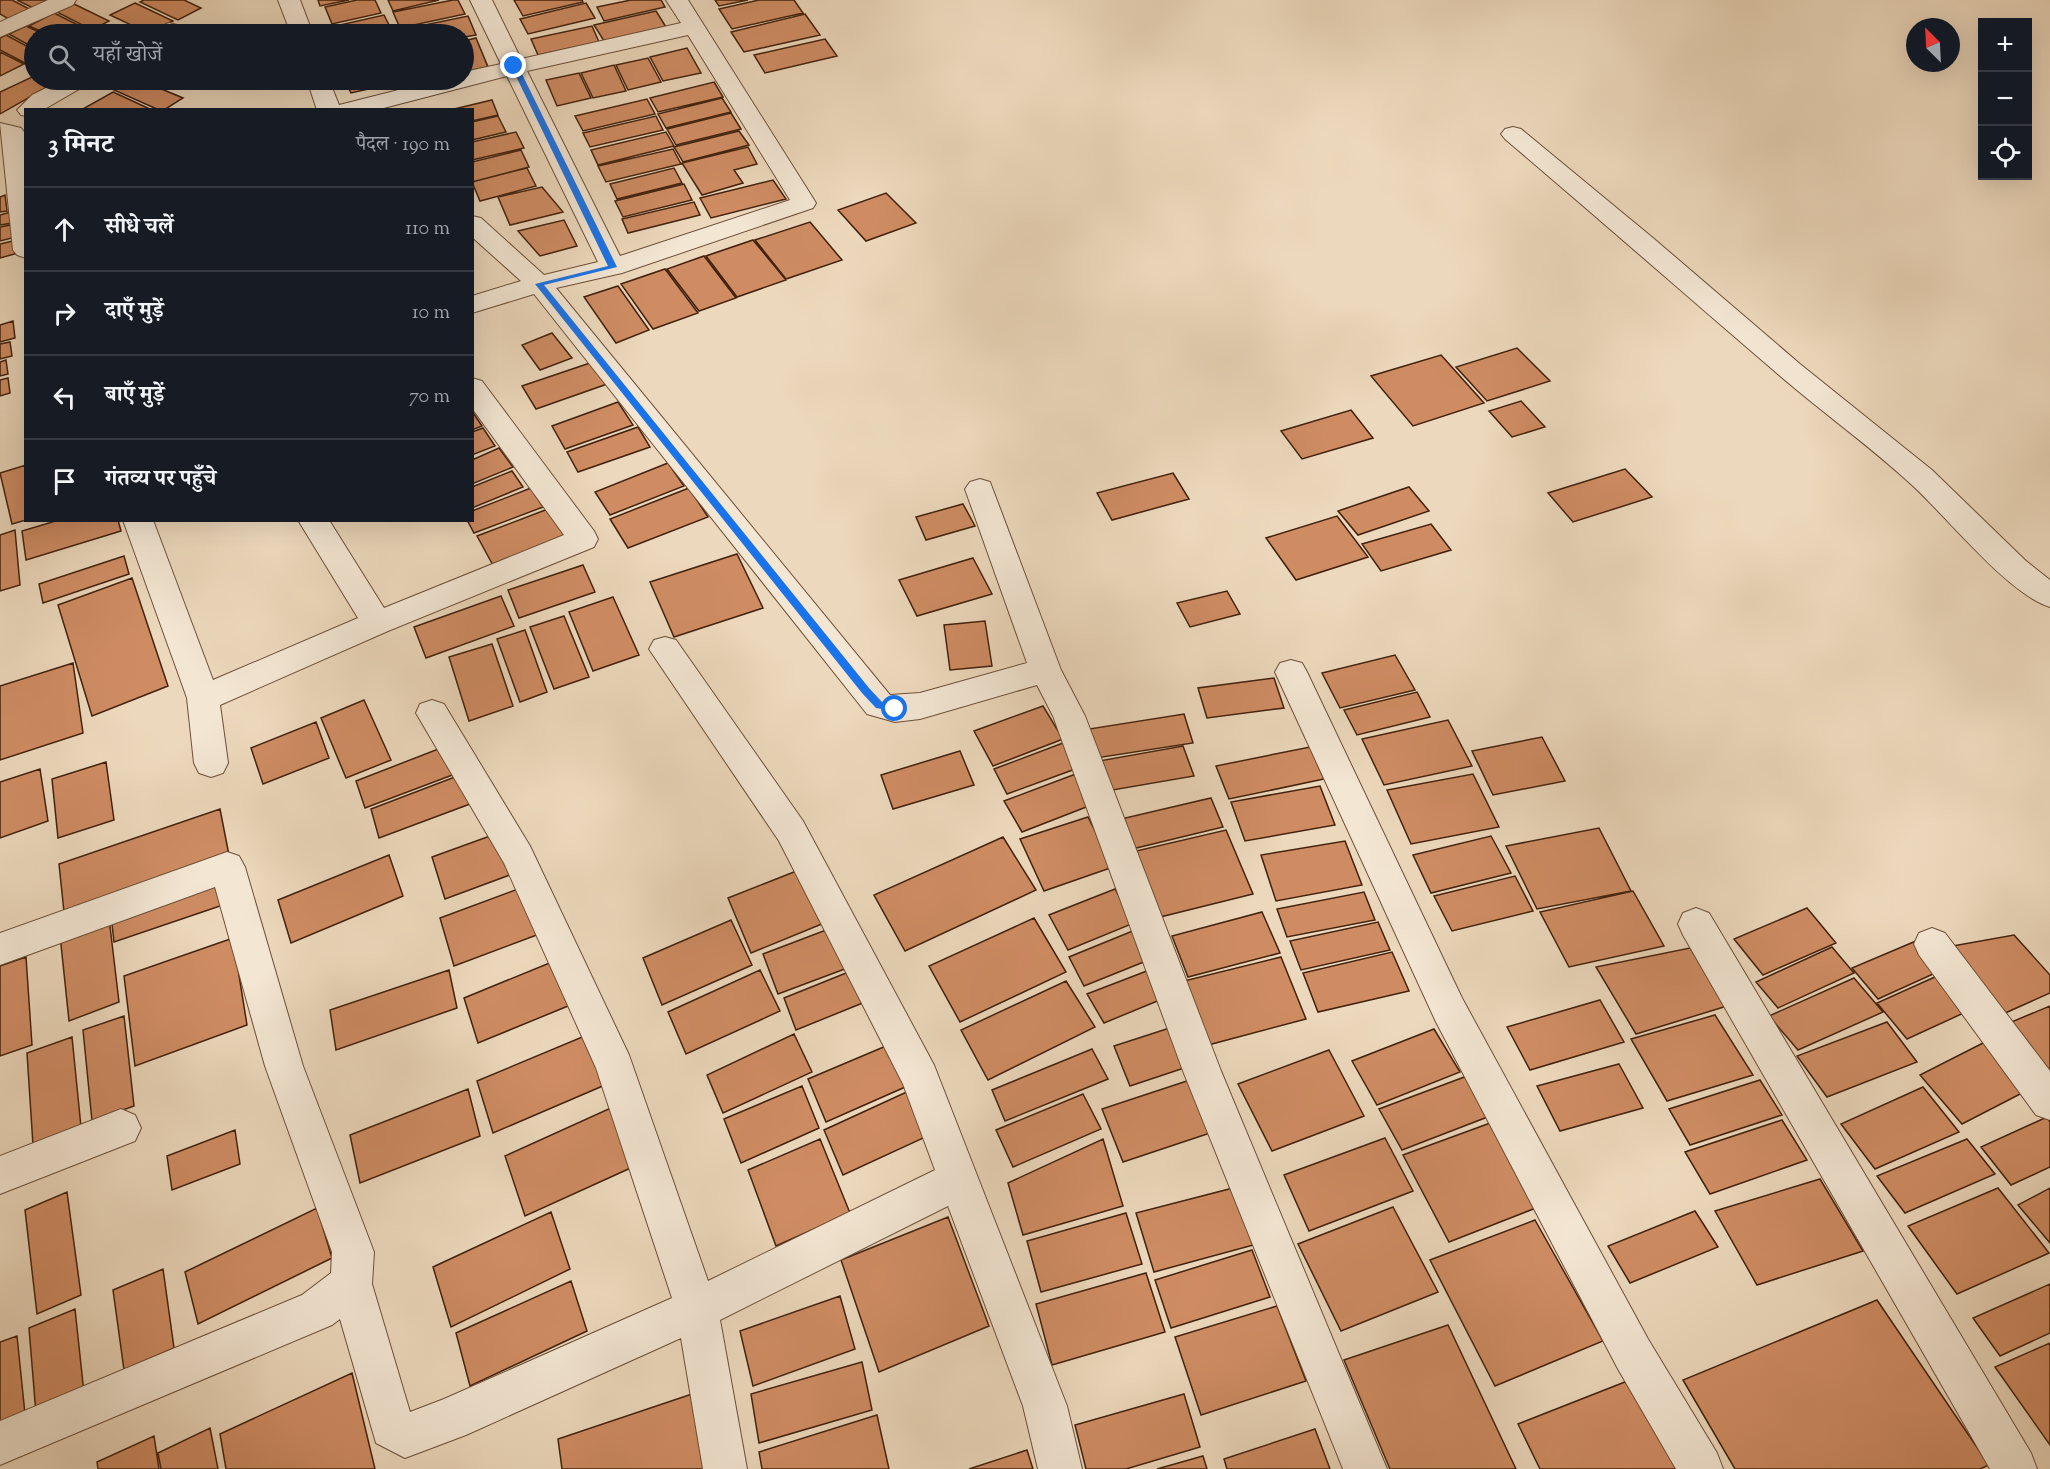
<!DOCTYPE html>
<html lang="hi">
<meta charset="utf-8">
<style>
body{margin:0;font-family:"Sorts Mill Goudy","Noto Serif Devanagari",serif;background:#20242c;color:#f1f3f6}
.controls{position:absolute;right:18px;top:18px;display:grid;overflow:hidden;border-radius:0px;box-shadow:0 6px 24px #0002}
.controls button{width:54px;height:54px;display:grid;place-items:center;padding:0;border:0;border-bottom:2px solid #363941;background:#171b24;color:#f1f3f6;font:30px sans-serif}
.compass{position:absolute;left:1906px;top:18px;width:54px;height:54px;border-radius:50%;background:#171b24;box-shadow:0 6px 24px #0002;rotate:336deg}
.stop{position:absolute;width:18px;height:18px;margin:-14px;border:4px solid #1a73e8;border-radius:50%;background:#fff}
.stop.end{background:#1a73e8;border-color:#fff;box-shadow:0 2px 6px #0008}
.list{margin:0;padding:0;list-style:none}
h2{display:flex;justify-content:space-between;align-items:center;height:78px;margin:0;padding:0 24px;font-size:26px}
h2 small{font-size:20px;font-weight:400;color:#9ea1a6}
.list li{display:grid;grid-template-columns:39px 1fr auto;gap:18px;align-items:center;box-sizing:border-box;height:84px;padding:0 24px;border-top:2px solid #363941}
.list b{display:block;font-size:22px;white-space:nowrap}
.list em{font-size:20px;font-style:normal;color:#9ea1a6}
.icon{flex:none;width:33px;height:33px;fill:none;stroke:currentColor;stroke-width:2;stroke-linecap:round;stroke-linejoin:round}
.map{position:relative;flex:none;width:2050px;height:1469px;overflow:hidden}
.search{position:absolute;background:#171b24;box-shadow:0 6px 24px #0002;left:24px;top:24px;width:450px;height:66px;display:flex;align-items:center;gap:15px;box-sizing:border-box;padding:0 21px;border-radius:33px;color:#9ea1a6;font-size:22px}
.panel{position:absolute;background:#171b24;box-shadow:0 6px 24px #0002;left:24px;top:108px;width:450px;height:414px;border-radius:0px}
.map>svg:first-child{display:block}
.building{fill:#cf8c63;stroke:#42210d;stroke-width:1.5}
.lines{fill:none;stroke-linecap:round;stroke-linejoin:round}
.street-casing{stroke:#6c4f39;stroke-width:2}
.street{fill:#f3e6d3;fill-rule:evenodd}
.route{fill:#1a73e8}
</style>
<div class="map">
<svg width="2050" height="1469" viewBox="0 0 2050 1469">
<rect width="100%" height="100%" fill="#ecd8bc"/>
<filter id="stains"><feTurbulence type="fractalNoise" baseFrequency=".00333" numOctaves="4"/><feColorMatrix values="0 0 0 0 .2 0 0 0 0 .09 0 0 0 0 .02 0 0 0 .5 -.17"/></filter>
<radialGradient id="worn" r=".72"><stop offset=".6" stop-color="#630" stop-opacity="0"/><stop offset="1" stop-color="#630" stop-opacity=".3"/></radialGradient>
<path class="building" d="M0,0H12L33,11L12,21L0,14Z
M17,0H58L37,10Z
M144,0H184L201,8L178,20L140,2Z
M318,0H349L320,6Z
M357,0H375L381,13L332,24L325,7Z
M388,0H439L393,11Z
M453,0H458L465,14L400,28L393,12Z
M514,0H582L583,2L523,16Z
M631,0H661L665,7L604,21L597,7Z
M715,0H748L719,6Z
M759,0H794L803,13L732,29L719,9Z
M135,3L173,21L148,33L110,15Z
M586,3L595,18L528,34L520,19Z
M74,4L109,21L92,30L57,12Z
M656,11L666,27L604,41L594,25Z
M54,13L90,31L82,34H47L29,26Z
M805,14L820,35L744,52L731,32Z
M384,15L391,29L367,34H334L331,27Z
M468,16L476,35L464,37V34H402L400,30Z
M26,26L43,34H34V48L9,34Z
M245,26L265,34H229Z
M592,26L599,42L538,55L531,39Z
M6,35L34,50V58L25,63L0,50V38Z
M476,38L488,67L464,72V41Z
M825,39L837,56L765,73L754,55Z
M687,48L701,73L663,81L650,57Z
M0,52L24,64L0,76Z
M648,58L661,82L628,90L616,65Z
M614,65L626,91L593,98L581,73Z
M579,73L591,98L557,106L546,80Z
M32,77L51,85L0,114V92Z
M132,80H140L183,98L164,110H159L114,90Z
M345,80H409L351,93Z
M714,82L723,97L658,112L650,98Z
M113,92L152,110H81Z
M722,98L731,112L666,128L658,114Z
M647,99L655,114L583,131L575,116Z
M492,100L498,115L472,121V110H450Z
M731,113L741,129L676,145L667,129Z
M498,116L506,132L472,140V122Z
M656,116L663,130L590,147L583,133Z
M739,131L749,145L683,162L674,147Z
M516,132L524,148L472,160V142Z
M666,132L674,146L598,165L591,150Z
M748,147L757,164L734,170L743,183L702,195L682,163Z
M673,149L681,164L606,182L598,166Z
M521,150L529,167L472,182V162Z
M527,168L536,186L480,201L472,182Z
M674,168L682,183L617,199L610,184Z
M773,180L786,199L711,218L700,198Z
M684,184L692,200L623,217L615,201Z
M542,187L563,212L510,225L498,197Z
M886,193L916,223L866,241L838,210Z
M5,195L7,211L0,212V197Z
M694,202L700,215L628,233L622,219Z
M11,212L12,223L0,225V215Z
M564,220L577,246L540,256L518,231Z
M810,222L842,260L786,279L755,240Z
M11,225L12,238L0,241V227Z
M17,240L18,253L0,258V244Z
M753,240L786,280L737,297L706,256Z
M704,256L736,298L699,311L667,269Z
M665,269L698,313L653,329L621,284Z
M618,286L649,330L616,343L584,297Z
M13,321L15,338L0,342V325Z
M552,333L572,358L540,370L522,345Z
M10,342L12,356L0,359V344Z
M1517,348L1550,381L1487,401L1456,367Z
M1441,355L1484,403L1413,426L1371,376Z
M6,360L8,374L0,376V362Z
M596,361L610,383L536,409L522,386Z
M8,378L10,393L0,396V380Z
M1521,401L1545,427L1512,437L1489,411Z
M618,402L633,425L565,449L552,426Z
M1351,410L1373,438L1302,459L1281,431Z
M472,411L482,426L472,430Z
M638,427L650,447L578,472L567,452Z
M483,428L495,446L472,455V432Z
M499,448L513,467L472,484V460Z
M668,463L684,486L610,515L595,492Z
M26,465V520L12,524L0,473Z
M1625,469L1652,497L1573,522L1548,493Z
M512,471L523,487L472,508V487Z
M1173,473L1189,499L1112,520L1097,493Z
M1409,487L1429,511L1358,535L1338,511Z
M531,488L543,507L474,533L467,520H472V511Z
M689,488L708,517L628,548L610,519Z
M963,504L975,526L926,540L916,517Z
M548,509L566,538L494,567L477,536Z
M1337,516L1368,557L1296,580L1266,538Z
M59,520H118L121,531L26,560L22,531Z
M1431,524L1451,550L1381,571L1362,544Z
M15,530L20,585L0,591V535Z
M737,554L763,608L674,637L650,582Z
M124,556L129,574L43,603L39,584Z
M973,558L992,594L917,616L899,580Z
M583,565L595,592L519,618L508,590Z
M132,578L168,686L92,716L58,605Z
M1227,591L1240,614L1190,627L1177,603Z
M501,596L514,626L426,658L414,627Z
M613,597L639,655L593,671L569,612Z
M564,616L589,677L554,689L530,627Z
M985,621L992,666L950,670L944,625Z
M525,630L547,692L520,702L497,639Z
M492,644L513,706L469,721L449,657Z
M1395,655L1415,690L1340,708L1322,673Z
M73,663L83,733L0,760V686Z
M1274,678L1284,708L1207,718L1198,688Z
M1417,692L1430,717L1357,735L1344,710Z
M364,700L391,760L346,778L321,718Z
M1043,706L1063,739L993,766L974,731Z
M1184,714L1193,743L1096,758L1089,729Z
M1448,720L1472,766L1384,785L1362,739Z
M316,722L329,758L263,784L251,748Z
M1542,737L1565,781L1493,795L1472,751Z
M1063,743L1078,768L1007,794L994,769Z
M446,746L455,774L365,808L356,781Z
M1183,746L1194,776L1107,791L1099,761Z
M1310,747L1324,779L1229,799L1216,766Z
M960,751L974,785L893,809L881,775Z
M106,762L114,820L58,838L52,779Z
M40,769L48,821L0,838V782Z
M1081,772L1099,802L1022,832L1004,801Z
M1473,774L1499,827L1411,844L1387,790Z
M460,775L470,804L379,838L371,809Z
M1320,786L1335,825L1245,841L1231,802Z
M1211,798L1223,827L1132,849L1121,819Z
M220,809L229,855L64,912L59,864Z
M1088,817L1113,867L1044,891L1020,839Z
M1599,828L1631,891L1537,909L1506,846Z
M1226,830L1253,894L1156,918L1132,852Z
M501,832L515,873L445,899L432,857Z
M1491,836L1511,873L1431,893L1413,855Z
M1003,837L1036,890L905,951L874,895Z
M1345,841L1362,885L1276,901L1261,855Z
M389,855L403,896L291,943L278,900Z
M804,868L829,921L751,953L728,898Z
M1515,876L1533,911L1452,931L1434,896Z
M219,879L223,905L114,942L111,915Z
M526,886L542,933L454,966L440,918Z
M1115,889L1134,923L1068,950L1049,915Z
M1633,891L1664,946L1569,967L1540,912Z
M1364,892L1375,920L1287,937L1277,909Z
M1807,908L1836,943L1763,975L1734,939Z
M1262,912L1280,953L1188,977L1172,936Z
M109,918L119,1002L69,1021L60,935Z
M1034,918L1066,972L960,1022L929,966Z
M731,920L752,965L662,1005L643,958Z
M1378,922L1390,950L1301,970L1290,941Z
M834,927L850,967L778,994L763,954Z
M1140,928L1156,957L1084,986L1069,957Z
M2014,935L2050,975V993L2003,1014L1947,947Z
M233,938L247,1025L135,1066L124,976Z
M1916,941L1942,970L1878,999L1852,968Z
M1832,947L1854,973L1778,1008L1756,982Z
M1690,948L1727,1006L1636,1034L1596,967Z
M1392,952L1409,991L1318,1012L1303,973Z
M26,957L32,1045L0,1056V966Z
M1281,957L1306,1019L1208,1045L1184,981Z
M552,962L568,1006L478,1043L464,998Z
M856,969L870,1000L796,1030L784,998Z
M1152,969L1167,997L1104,1023L1087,994Z
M449,970L457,1008L336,1050L330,1010Z
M760,970L780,1011L686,1054L668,1012Z
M1937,976L1968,1011L1907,1039L1877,1003Z
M1854,978L1883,1012L1798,1050L1769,1016Z
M1066,981L1095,1027L988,1080L961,1030Z
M1600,1000L1624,1042L1530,1070L1507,1027Z
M2050,1006V1074L2009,1023Z
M1715,1015L1753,1075L1667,1101L1631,1039Z
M124,1016L134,1106L92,1121L83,1030Z
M1887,1022L1917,1062L1827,1097L1797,1056Z
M1179,1025L1196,1064L1130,1086L1114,1046Z
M1434,1029L1460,1072L1377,1105L1352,1061Z
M794,1034L812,1072L723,1113L707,1075Z
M587,1035L605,1085L493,1133L477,1081Z
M72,1037L81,1127L33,1145L27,1053Z
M1985,1042L2028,1090L1962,1124L1920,1075Z
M893,1043L912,1084L826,1122L808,1079Z
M1092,1049L1108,1079L1005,1121L992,1090Z
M1329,1050L1364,1116L1272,1151L1238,1084Z
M1619,1064L1643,1108L1560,1131L1537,1086Z
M1467,1076L1490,1116L1402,1150L1379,1109Z
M1196,1078L1219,1130L1123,1162L1102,1109Z
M1760,1080L1782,1115L1690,1145L1669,1109Z
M802,1086L819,1128L741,1163L724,1119Z
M1923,1087L1959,1132L1875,1169L1841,1124Z
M468,1089L480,1136L360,1183L350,1135Z
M911,1090L932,1134L843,1175L824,1130Z
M1083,1094L1101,1129L1013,1167L996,1130Z
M613,1107L635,1166L525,1216L505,1156Z
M2047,1117L2050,1122V1167L2011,1185L1981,1147Z
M1782,1120L1807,1160L1710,1194L1685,1152Z
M1493,1122L1541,1206L1449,1242L1403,1155Z
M235,1130L240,1164L172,1190L167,1156Z
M1385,1138L1413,1191L1309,1231L1284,1175Z
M820,1139L850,1213L776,1246L748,1170Z
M1103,1139L1123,1206L1023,1235L1008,1183Z
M1967,1139L1995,1174L1905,1213L1877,1176Z
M1820,1179L1863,1251L1757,1285L1715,1211Z
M1237,1187L1257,1244L1154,1272L1136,1213Z
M1998,1188L2049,1253L1957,1294L1908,1226Z
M2050,1188V1243L2018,1205Z
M67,1192L81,1295L37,1314L25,1210Z
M1393,1207L1438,1292L1341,1331L1298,1244Z
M317,1208L332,1258L198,1324L185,1272Z
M1695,1211L1718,1247L1630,1283L1608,1246Z
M551,1212L570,1269L451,1327L433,1267Z
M1126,1213L1142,1264L1041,1292L1027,1241Z
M948,1217L989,1326L879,1372L841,1260Z
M1535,1220L1603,1341L1495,1386L1430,1260Z
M1252,1250L1270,1297L1171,1328L1155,1280Z
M163,1269L174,1348L124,1370L113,1290Z
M1146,1273L1165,1332L1052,1365L1036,1304Z
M571,1281L587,1331L470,1386L456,1333Z
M2050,1284V1333L2000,1356L1973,1318Z
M840,1296L855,1349L753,1386L740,1331Z
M1877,1300L1989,1465L1980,1469H1735L1683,1380Z
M1277,1306L1306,1381L1201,1415L1175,1337Z
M75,1309L84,1393L36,1414L29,1328Z
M1448,1325L1516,1469H1390L1344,1360Z
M17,1336L25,1414L0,1424V1342Z
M2050,1343V1445L1995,1367Z
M862,1362L872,1410L759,1443L751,1394Z
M352,1373L375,1469H226L220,1434Z
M1635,1378L1686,1469H1540L1518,1424Z
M692,1394L706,1469H562L558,1439Z
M1184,1394L1200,1447L1126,1469H1086L1075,1425Z
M877,1415L889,1469H762L759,1452Z
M210,1428L218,1469H161L158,1453Z
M1315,1429L1330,1469H1227L1224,1459Z
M154,1436L159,1469H98L97,1462Z
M1027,1450L1033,1469H969Z
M1203,1456L1207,1469H1157Z"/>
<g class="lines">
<defs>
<path id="street" d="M48,0H76L73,5L0,37V22Z
M278,0H300L313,34H291Z
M470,0H492L521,59L681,23L666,0H688L816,203L813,208L622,273L556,288L890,695L920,693L1027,663L965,489L970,482L980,479L990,482L1061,670L1085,716L1221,1071L1387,1469H1343L1183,1071L1053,716L1037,685L920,719L895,722L867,714L534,294L472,313V296L521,281L472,237V216L481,218L544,275L598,262L507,76L376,110H317L307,80H329L339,105L438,80H464V72L501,64ZM688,35L790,200L620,256L527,71Z
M169,23L177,25L180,30L177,34H151L154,29Z
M62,80H89L86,85L43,110H26V116L21,115L17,110L32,95Z
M0,123L21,128L25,133L26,258L17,255L13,250Z
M1513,127L1521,129L1653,238L1800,364L1932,470L2026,561L2050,580V607C2009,595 1946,516 1912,485C1870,446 1823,413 1779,375C1688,297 1597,217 1505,139L1501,134L1505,129Z
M472,378L482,381L594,531L598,539L594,547L388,631L220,705L228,763L223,773L211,777L199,773L194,763L187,698L123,520H153L213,680L358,618L298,520H329L384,608L564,535L472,408Z
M665,637L676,640L803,821L934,1065L1067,1406L1082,1469H1038L1023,1406L948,1206L720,1320L747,1469H703L681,1338L466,1435L405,1458L376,1443L340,1319L332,1325L0,1465V1421L302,1295L331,1273L332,1252L265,1066L215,887L0,965V933L227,852L239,856L245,867L303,1066L374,1252L372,1284L410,1412L444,1399L672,1298L596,1068L504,863L416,713L420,704L432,700L444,704L530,846L629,1055L708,1281L935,1170L903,1084L779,841L649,649L654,640Z
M1291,660L1302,663L1307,672L1462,998L1648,1339L1717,1453L1723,1469H1676L1618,1369L1436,1022L1275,672L1280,663Z
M1696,908L1709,913L2031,1453L2037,1469H1990L1683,935L1678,924L1683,913Z
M1932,928L1945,933L2050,1071V1120L2036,1115L1919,955L1914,944L1919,933Z
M121,1109L135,1115L141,1128L135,1141L0,1194V1156Z"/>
</defs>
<use href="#street" class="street-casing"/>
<use href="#street" class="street"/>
</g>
<path class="route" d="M514,64L518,66L617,267L544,285L869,688L882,702L899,706V712L876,708L862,693L535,284L608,266L511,66Z"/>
<rect width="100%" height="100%" filter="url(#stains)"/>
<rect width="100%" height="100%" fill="url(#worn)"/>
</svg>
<div class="controls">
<button>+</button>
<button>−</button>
<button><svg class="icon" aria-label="locate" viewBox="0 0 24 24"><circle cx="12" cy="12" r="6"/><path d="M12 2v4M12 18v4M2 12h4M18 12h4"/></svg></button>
</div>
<svg class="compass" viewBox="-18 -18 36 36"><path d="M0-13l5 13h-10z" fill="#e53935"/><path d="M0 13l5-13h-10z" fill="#9ea1a6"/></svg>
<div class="stop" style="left:895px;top:709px"></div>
<div class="stop end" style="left:514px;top:66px"></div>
<div class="search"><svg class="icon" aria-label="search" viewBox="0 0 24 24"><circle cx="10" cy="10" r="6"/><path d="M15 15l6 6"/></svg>यहाँ खोजें</div>
<section class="panel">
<h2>3 मिनट<small>पैदल · 190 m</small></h2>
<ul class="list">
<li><svg class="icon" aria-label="ahead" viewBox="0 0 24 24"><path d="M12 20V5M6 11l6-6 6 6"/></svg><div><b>सीधे चलें</b></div><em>110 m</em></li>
<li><svg class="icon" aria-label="right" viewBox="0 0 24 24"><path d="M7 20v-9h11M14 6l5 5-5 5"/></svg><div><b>दाएँ मुड़ें</b></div><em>10 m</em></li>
<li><svg class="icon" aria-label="left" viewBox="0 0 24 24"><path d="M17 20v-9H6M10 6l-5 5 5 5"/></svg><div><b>बाएँ मुड़ें</b></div><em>70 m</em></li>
<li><svg class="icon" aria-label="arrive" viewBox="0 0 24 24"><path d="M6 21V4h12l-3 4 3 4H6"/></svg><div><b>गंतव्य पर पहुँचे</b></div></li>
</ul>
</section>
</div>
